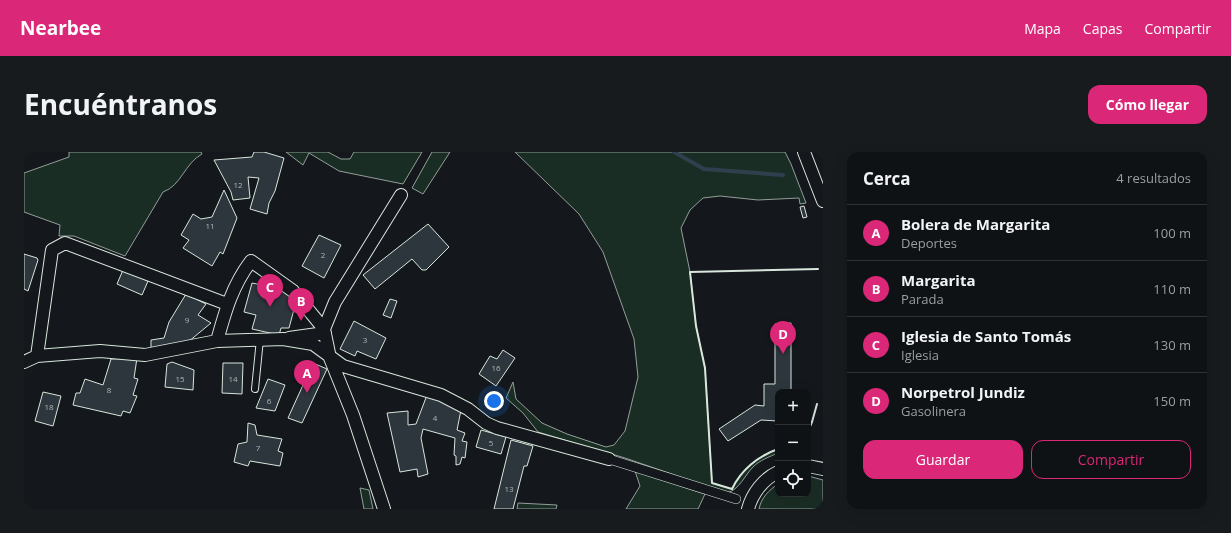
<!DOCTYPE html>
<html lang="es">
<meta charset="utf-8">
<style>
body{margin:0;font-family:"Open Sans",sans-serif;background:#181b1e;color:#f1f3f6}
.controls{position:absolute;right:12px;bottom:12px;display:grid;overflow:hidden;border-radius:8px;box-shadow:0 4px 16px #0002}
.controls button{width:36px;height:36px;display:grid;place-items:center;padding:0;border:0;border-bottom:1px solid #2f3234;background:#0f1215;color:#f1f3f6;font:20px sans-serif}
.you{position:absolute;left:470px;top:249px;width:14px;height:14px;margin:-10px;border:3px solid #fff;border-radius:50%;background:#1a73e8;box-shadow:0 0 0 6px #1a73e833}
.badge{display:grid;place-items:center;width:26px;height:26px;border-radius:50%;background:#db2777;color:#fff;font-size:13px;font-weight:700}
.pin{position:absolute;translate:-50% -33px;filter:drop-shadow(0 1px 2px #0008)}
.pin::after{content:'';position:absolute;top:21px;width:14px;height:12px;background:inherit;clip-path:polygon(0 0,100% 0,50% 100%)}
.list{margin:0;padding:0;list-style:none}
h2{display:flex;justify-content:space-between;align-items:center;height:52px;margin:0;padding:0 16px;font-size:17px}
h2 small{font-size:13px;font-weight:400;color:#9b9ea0}
.list li{display:grid;grid-template-columns:26px 1fr auto;gap:12px;align-items:center;box-sizing:border-box;height:56px;padding:0 16px;border-top:1px solid #2f3234}
.list b{display:block;font-size:15px;white-space:nowrap}
.list p{margin:0;font-size:13px;white-space:nowrap;color:#9b9ea0}
.list em{font-size:13px;font-style:normal;color:#9b9ea0}
.actions{display:flex;gap:8px;padding:12px 16px}
.actions a{flex:1;padding:9px 0;border:1px solid #db2777;border-radius:12px;text-align:center;font-size:14px;color:#db2777}
.actions .main{background:#db2777;color:#fff}
.icon{flex:none;width:22px;height:22px;fill:none;stroke:currentColor;stroke-width:2;stroke-linecap:round;stroke-linejoin:round}
.map{position:relative;flex:none;width:799px;height:357px;overflow:hidden;border-radius:12px}
header{display:flex;align-items:center;gap:24px;box-sizing:border-box;height:56px;padding:0 20px;background:#db2777;color:#fff}
header strong{font-size:19px}
nav{display:flex;gap:22px;margin-inline-start:auto;font-size:14px}
.intro{display:flex;align-items:center;justify-content:space-between;box-sizing:border-box;height:96px;padding:0 24px}
h1{margin:0;font-size:28px}
.button{padding:10px 18px;border-radius:12px;background:#db2777;color:#fff;font-size:14px;font-weight:700}
main{display:flex;gap:24px;padding:0 24px}
aside{flex:1;background:#0f1215;border-radius:12px;box-shadow:0 4px 16px #0002}
.map>svg:first-child{display:block}
.green{fill:#1a2d24;stroke:#939e99}
.lines{fill:none;stroke-linecap:round;stroke-linejoin:round}
.stream{stroke:#2f3f4d;stroke-width:4}
.building{fill:#2c363c;stroke:#d8e6dc}
.service-casing{stroke:#d8e6dc;stroke-width:8}
.pedestrian-casing{stroke:#d8e6dc;stroke-width:10}
.minor-casing{stroke:#d8e6dc;stroke-width:14}
.service{stroke:#14181c;stroke-width:6}
.pedestrian{stroke:#14181c;stroke-width:9}
.minor{stroke:#14181c;stroke-width:12}
.wall{stroke:#d8e6dc;stroke-width:2}
.labels{text-anchor:middle;dominant-baseline:central;stroke-width:3;stroke-linejoin:round;paint-order:stroke}
.number-label{font-size:8px;fill:#adbab4}
</style>
<header>
<strong>Nearbee</strong>
<nav><a>Mapa</a><a>Capas</a><a>Compartir</a></nav>
</header>
<div class="intro"><h1>Encuéntranos</h1><a class="button">Cómo llegar</a></div>
<main>
<div class="map">
<svg width="799" height="357" viewBox="0 0 799 357">
<rect width="100%" height="100%" fill="#14181c"/>
<path class="green" d="M45,0H177L178,2C161,11 157,34 139,40L101,104L50,84H35L36,73L0,60V21L45,5Z
M262,0H304L317,7H326L330,0H398L379,32L315,19L285,1L279,13Z
M408,0H426L399,42L388,36Z
M491,0H761L767,12L782,51L776,52L775,46L734,48L696,44L679,46L666,58L657,76L666,120L672,174L681,216L688,331L708,337C717,318 734,304 754,297V301C745,305 736,308 729,315C721,323 715,338 703,341L601,306L514,280L499,261L482,246L489,230L492,247L518,271L543,282L582,295L590,293L601,279L614,225L610,187L579,100L555,62Z
M611,319L681,342L674,357H602L616,334Z
M784,324L799,328V357H735C737,346 745,338 754,332V342H784Z
M336,336L345,338L349,357H340Z
M494,351L533,353L532,357H493Z"/>
<g class="lines">
<path class="stream" d="M650,0L680,17L759,23"/>
</g>
<path class="building" d="M230,0H240L260,6L251,39L245,51L243,62L226,57L235,26L224,25L226,46L209,48L207,40L190,8L228,5Z
M200,38L213,66L199,102L196,100L188,114L159,96L165,88L157,83L169,62L177,67L188,65Z
M780,54L783,65L779,66L776,55Z
M404,72L425,95L402,118H398L388,107L351,137L339,123Z
M295,83L317,93L300,126L278,114Z
M0,102L13,106L14,108L4,139L0,137Z
M99,118L124,129L118,143L93,132Z
M228,131L263,138L272,150L265,176H257L255,183L228,177L232,163L220,160Z
M162,142L182,152L174,163L187,171L164,190L127,196V188L140,186L145,170Z
M366,147L373,149L367,166L359,163Z
M330,169L362,186L352,207L333,199L331,204L316,197Z
M767,171V240H754V269L737,268L704,289L695,277L731,253L740,254V232H751V172Z
M479,198L491,206L472,234L455,222L466,204L473,207Z
M113,206L110,226L114,227L109,243L113,244L106,261L99,259L97,264L49,253L52,241H56L61,227L79,233L87,207Z
M148,210L170,218L169,238L141,235L143,212Z
M199,211H219L218,242L198,241Z
M289,211L303,217L278,271L264,266Z
M244,227L261,233L251,259L232,256Z
M19,240L37,244L29,274L11,269Z
M403,243L437,258L433,278L441,281L438,289L443,290L441,306L438,305L436,312L432,313V304L430,303L431,286L399,277L397,286L404,322L394,325L393,317L376,320L363,261L384,259V273L392,272Z
M224,271L231,273L233,283L258,287L254,299L259,301L256,314L226,309L224,314L210,310L214,292L223,290Z
M457,278L482,285L477,302L452,295Z
M487,288L509,294L503,314H500L489,357H470Z"/>
<g class="lines">
<defs>
<path id="service" d="M231,237L236,187"/>
<path id="pedestrian" d="M585,307L712,347"/>
<path id="minor" d="M780,0L799,49
M265,186L301,181
M193,189C201,160 208,134 227,109L269,139L300,177
M13,204L28,98L41,91L203,152
M0,210L13,204L76,199L121,203L193,189L259,187L289,192L319,214L417,243L444,257L462,271L473,276L585,307
M784,314L799,317
M360,357L329,263L306,206L300,177L311,150L377,43
M724,357C728,342 739,327 754,320"/>
</defs>
<use href="#service" class="service-casing"/>
<use href="#pedestrian" class="pedestrian-casing"/>
<use href="#minor" class="minor-casing"/>
<use href="#service" class="service"/>
<use href="#pedestrian" class="pedestrian"/>
<use href="#minor" class="minor"/>
<path class="wall" d="M784,279L788,270L793,252
M754,297C734,304 717,318 708,337L688,331L681,216L672,174L666,120L794,117"/>
</g>
<g class="labels">
<g class="number-label">
<text x="214" y="32">12</text>
<text x="186" y="73">11</text>
<text x="299" y="102">2</text>
<text x="163" y="167">9</text>
<text x="341" y="187">3</text>
<text x="472" y="215">16</text>
<text x="156" y="226">15</text>
<text x="209" y="226">14</text>
<text x="85" y="237">8</text>
<text x="245" y="248">6</text>
<text x="25" y="254">18</text>
<text x="411" y="265">4</text>
<text x="467" y="290">5</text>
<text x="234" y="295">7</text>
<text x="485" y="336">13</text>
</g>
</g>
</svg>
<div class="controls">
<button>+</button>
<button>−</button>
<button><svg class="icon" aria-label="locate" viewBox="0 0 24 24"><circle cx="12" cy="12" r="6"/><path d="M12 2v4M12 18v4M2 12h4M18 12h4"/></svg></button>
</div>
<div class="you"></div>
<div class="pin badge" style="left:283px;top:241px">A</div>
<div class="pin badge" style="left:277px;top:169px">B</div>
<div class="pin badge" style="left:246px;top:155px">C</div>
<div class="pin badge" style="left:759px;top:202px">D</div>
</div>
<aside>
<h2>Cerca<small>4 resultados</small></h2>
<ul class="list">
<li><span class="badge">A</span><div><b>Bolera de Margarita</b><p>Deportes</p></div><em>100 m</em></li>
<li><span class="badge">B</span><div><b>Margarita</b><p>Parada</p></div><em>110 m</em></li>
<li><span class="badge">C</span><div><b>Iglesia de Santo Tomás</b><p>Iglesia</p></div><em>130 m</em></li>
<li><span class="badge">D</span><div><b>Norpetrol Jundiz</b><p>Gasolinera</p></div><em>150 m</em></li>
</ul>
<div class="actions"><a class="main">Guardar</a><a>Compartir</a></div>
</aside>
</main>
